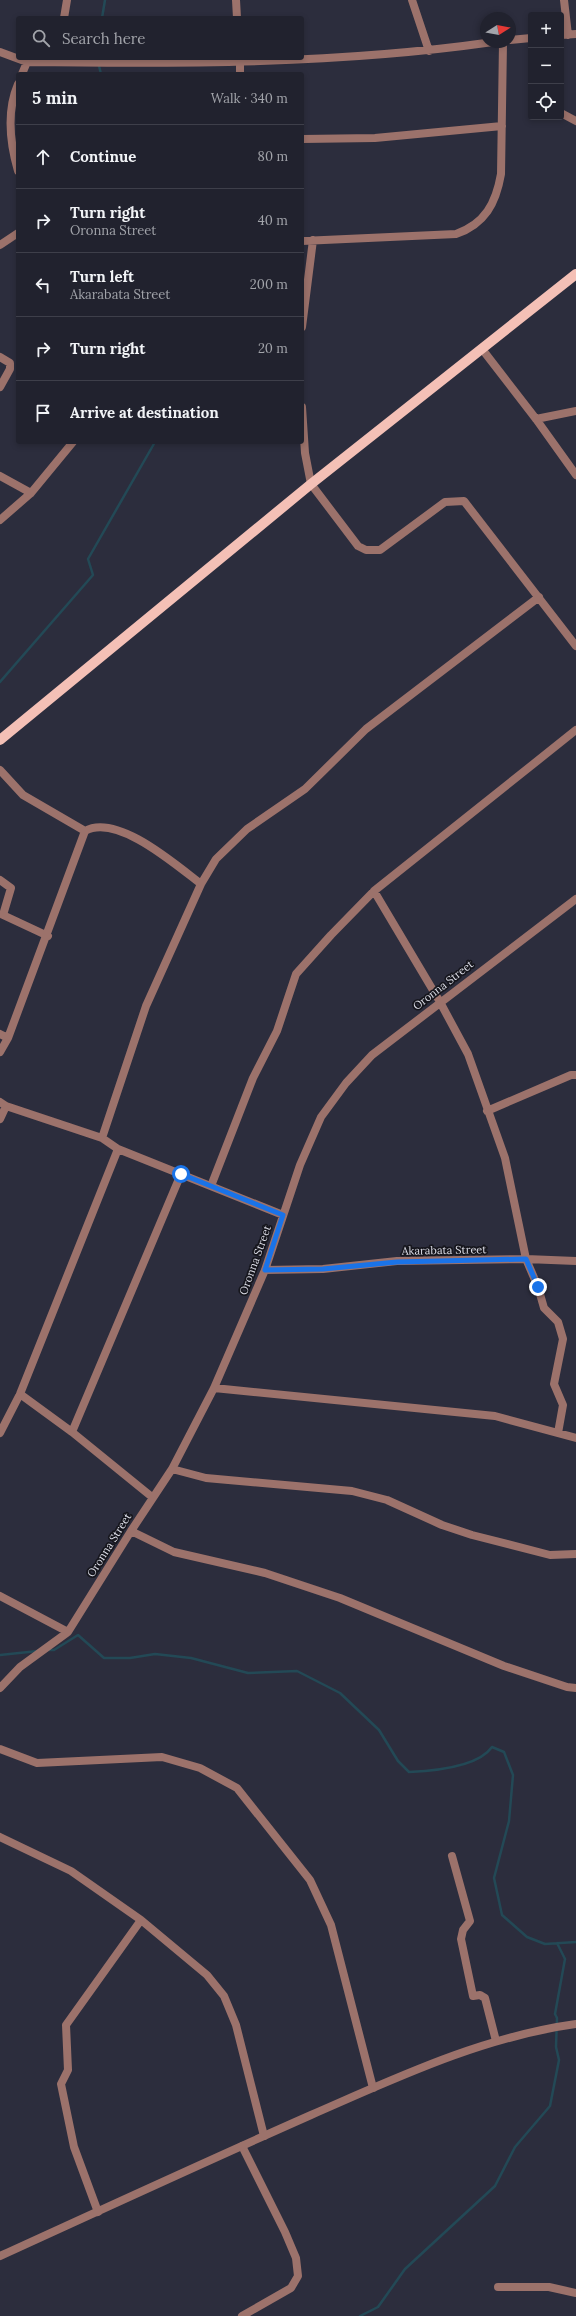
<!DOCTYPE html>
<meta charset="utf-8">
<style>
body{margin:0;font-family:Lora,serif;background:#2d2f3a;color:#f1f3f6}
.controls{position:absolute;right:12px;top:12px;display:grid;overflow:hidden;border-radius:4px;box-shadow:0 2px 6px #0003}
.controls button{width:36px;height:36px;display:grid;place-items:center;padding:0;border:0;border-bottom:1px solid #3e3f4a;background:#21222e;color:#f1f3f6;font:20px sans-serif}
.compass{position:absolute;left:480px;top:12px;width:36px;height:36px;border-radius:50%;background:#21222e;box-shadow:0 2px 6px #0003;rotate:79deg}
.stop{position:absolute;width:12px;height:12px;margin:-9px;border:3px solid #1a73e8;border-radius:50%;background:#fff}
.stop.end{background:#1a73e8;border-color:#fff;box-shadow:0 1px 4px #0008}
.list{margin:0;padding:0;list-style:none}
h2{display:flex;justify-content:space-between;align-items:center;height:52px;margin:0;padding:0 16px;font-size:17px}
h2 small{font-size:13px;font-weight:400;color:#a2a4aa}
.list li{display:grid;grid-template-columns:26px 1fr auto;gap:12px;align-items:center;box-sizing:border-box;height:64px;padding:0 16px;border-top:1px solid #3e3f4a}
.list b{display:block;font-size:15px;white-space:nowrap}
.list p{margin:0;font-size:13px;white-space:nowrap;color:#a2a4aa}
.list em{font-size:13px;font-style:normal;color:#a2a4aa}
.icon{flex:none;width:22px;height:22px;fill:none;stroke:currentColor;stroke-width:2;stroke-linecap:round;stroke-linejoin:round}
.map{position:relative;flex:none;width:576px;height:2316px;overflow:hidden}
.search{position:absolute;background:#21222e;box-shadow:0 2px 6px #0003;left:16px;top:16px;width:288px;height:44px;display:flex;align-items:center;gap:10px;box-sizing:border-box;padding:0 14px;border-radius:4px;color:#a2a4aa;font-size:15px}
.panel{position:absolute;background:#21222e;box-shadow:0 2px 6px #0003;left:16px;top:72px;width:288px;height:372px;border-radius:4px}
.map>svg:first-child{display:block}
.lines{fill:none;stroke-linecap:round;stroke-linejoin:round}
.stream{stroke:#234956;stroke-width:2.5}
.minor{stroke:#9c726b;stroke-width:8}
.tertiary{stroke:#9c726b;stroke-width:8}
.primary{stroke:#f4c0b6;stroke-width:10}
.route{stroke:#1a73e8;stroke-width:5}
.labels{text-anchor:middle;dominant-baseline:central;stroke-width:3.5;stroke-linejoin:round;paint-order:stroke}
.street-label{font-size:11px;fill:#dedfe9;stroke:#16161d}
</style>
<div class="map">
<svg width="576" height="2316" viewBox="0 0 576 2316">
<rect width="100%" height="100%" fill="#2c2d3d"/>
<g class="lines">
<path class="stream" d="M102,18L105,0
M97,58L101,74
M0,682L93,575L88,559L155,442
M47,1650H54L78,1635L104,1658H130L155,1654L191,1658L248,1673L297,1671L340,1693L379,1730L398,1761L409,1772C431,1771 478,1767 492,1747L504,1752L513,1775L509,1821L494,1878L502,1915L527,1937L545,1944L576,1942
M0,1655L38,1651
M360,2316L378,2307L405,2269L495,2186L515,2147L550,2106L559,2060L556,2047L557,2018L555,2014L565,1959L557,1943"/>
<path class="minor" d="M236,0L237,18
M412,0L429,51
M564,0L568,35
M64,18L67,0
M561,35L576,34
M510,40L531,38
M0,52L27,62C182,64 339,64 493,42
M22,74L27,62
M240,74V58
M18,84C6,112 10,143 18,171
M561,113L576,121
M302,139L375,138L502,126
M302,241L456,234C485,224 496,203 501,174L503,42
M0,245L18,233
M302,327L313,240
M482,349L536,419L576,475
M0,357L10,363V369L0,387
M302,407L305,453L311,484L358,546L366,550H380L445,502L464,501L576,646
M536,419L576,411
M0,476L31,493
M0,520L31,493L73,442
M0,770L23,795L85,831
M0,880L11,888L3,915L48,936
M374,891L440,1002L468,1054L505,1158L526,1259L538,1287L544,1308L558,1322L563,1339L554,1384L563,1405L558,1433
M0,1034L8,1038
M0,1052L8,1038L85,831C117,813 176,865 201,884
M0,1102L6,1106L102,1138L118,1149L283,1215
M487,1111L571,1075H576
M0,1119L6,1106
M102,1138L146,1006L201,884L216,859L247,829L305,789L366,729L539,597
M211,1186L253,1078L277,1031L296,974L331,935L374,891L576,730
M265,1270L323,1269L397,1261L526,1259L576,1261
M214,1388L495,1416L576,1438
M20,1394L72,1432L152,1497
M72,1432L181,1174
M0,1433L20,1394L118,1149
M172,1469L206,1478L352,1491L387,1500L442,1525L472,1535L550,1555L576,1554
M131,1531L174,1552L265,1573L340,1598L504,1666L567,1687L576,1688
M0,1596L68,1632
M0,1688L20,1667L68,1632L131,1531L172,1469L214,1388L265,1270L300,1165L321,1117L346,1083L372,1055L576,899
M0,1749L37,1763L162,1757L200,1768L237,1788L310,1880L331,1925L373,2088
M0,1837L71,1871L141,1920L207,1975L224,1996L236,2025L264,2136
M452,1856L470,1921L463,1930L461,1939L473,1996L480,1995L485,1998L496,2041
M242,2146L285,2232L296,2258L298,2276L291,2288L242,2316
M98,2212L74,2147L61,2084L68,2070L66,2025L141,1920
M498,2287H549L576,2293"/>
<path class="tertiary" d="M0,2256C103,2209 207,2161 311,2115C396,2078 482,2037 576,2024"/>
<path class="primary" d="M0,740L311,484L576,274"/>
</g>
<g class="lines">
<path class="route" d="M181,1174L283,1215L265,1270L323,1269L397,1262L526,1259L538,1287"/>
</g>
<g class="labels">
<g class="street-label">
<text transform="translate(443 985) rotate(-38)">Oronna Street</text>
<text transform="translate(444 1250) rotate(-1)">Akarabata Street</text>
<text transform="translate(255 1260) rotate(-70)">Oronna Street</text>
<text transform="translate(109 1545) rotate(-58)">Oronna Street</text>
</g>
</g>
</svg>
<div class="controls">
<button>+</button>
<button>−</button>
<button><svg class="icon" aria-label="locate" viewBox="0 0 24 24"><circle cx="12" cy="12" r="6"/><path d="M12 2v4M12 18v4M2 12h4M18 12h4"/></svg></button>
</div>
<svg class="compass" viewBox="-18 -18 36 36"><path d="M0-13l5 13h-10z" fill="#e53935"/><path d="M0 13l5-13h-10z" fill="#a2a4aa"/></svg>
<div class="stop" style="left:181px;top:1174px"></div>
<div class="stop end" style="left:538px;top:1287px"></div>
<div class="search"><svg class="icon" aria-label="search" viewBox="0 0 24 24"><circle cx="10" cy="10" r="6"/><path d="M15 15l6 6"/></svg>Search here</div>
<section class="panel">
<h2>5 min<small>Walk · 340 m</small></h2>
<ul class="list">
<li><svg class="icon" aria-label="ahead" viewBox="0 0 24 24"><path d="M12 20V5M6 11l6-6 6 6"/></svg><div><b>Continue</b></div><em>80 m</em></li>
<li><svg class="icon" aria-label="right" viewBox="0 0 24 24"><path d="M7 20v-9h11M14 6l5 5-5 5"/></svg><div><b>Turn right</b><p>Oronna Street</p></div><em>40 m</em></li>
<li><svg class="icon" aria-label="left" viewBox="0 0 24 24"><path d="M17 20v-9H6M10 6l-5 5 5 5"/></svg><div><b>Turn left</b><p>Akarabata Street</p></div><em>200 m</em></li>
<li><svg class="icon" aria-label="right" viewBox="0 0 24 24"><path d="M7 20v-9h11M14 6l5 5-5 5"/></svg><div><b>Turn right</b></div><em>20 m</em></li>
<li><svg class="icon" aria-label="arrive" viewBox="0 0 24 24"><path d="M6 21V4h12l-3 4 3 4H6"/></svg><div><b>Arrive at destination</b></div></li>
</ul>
</section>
</div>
